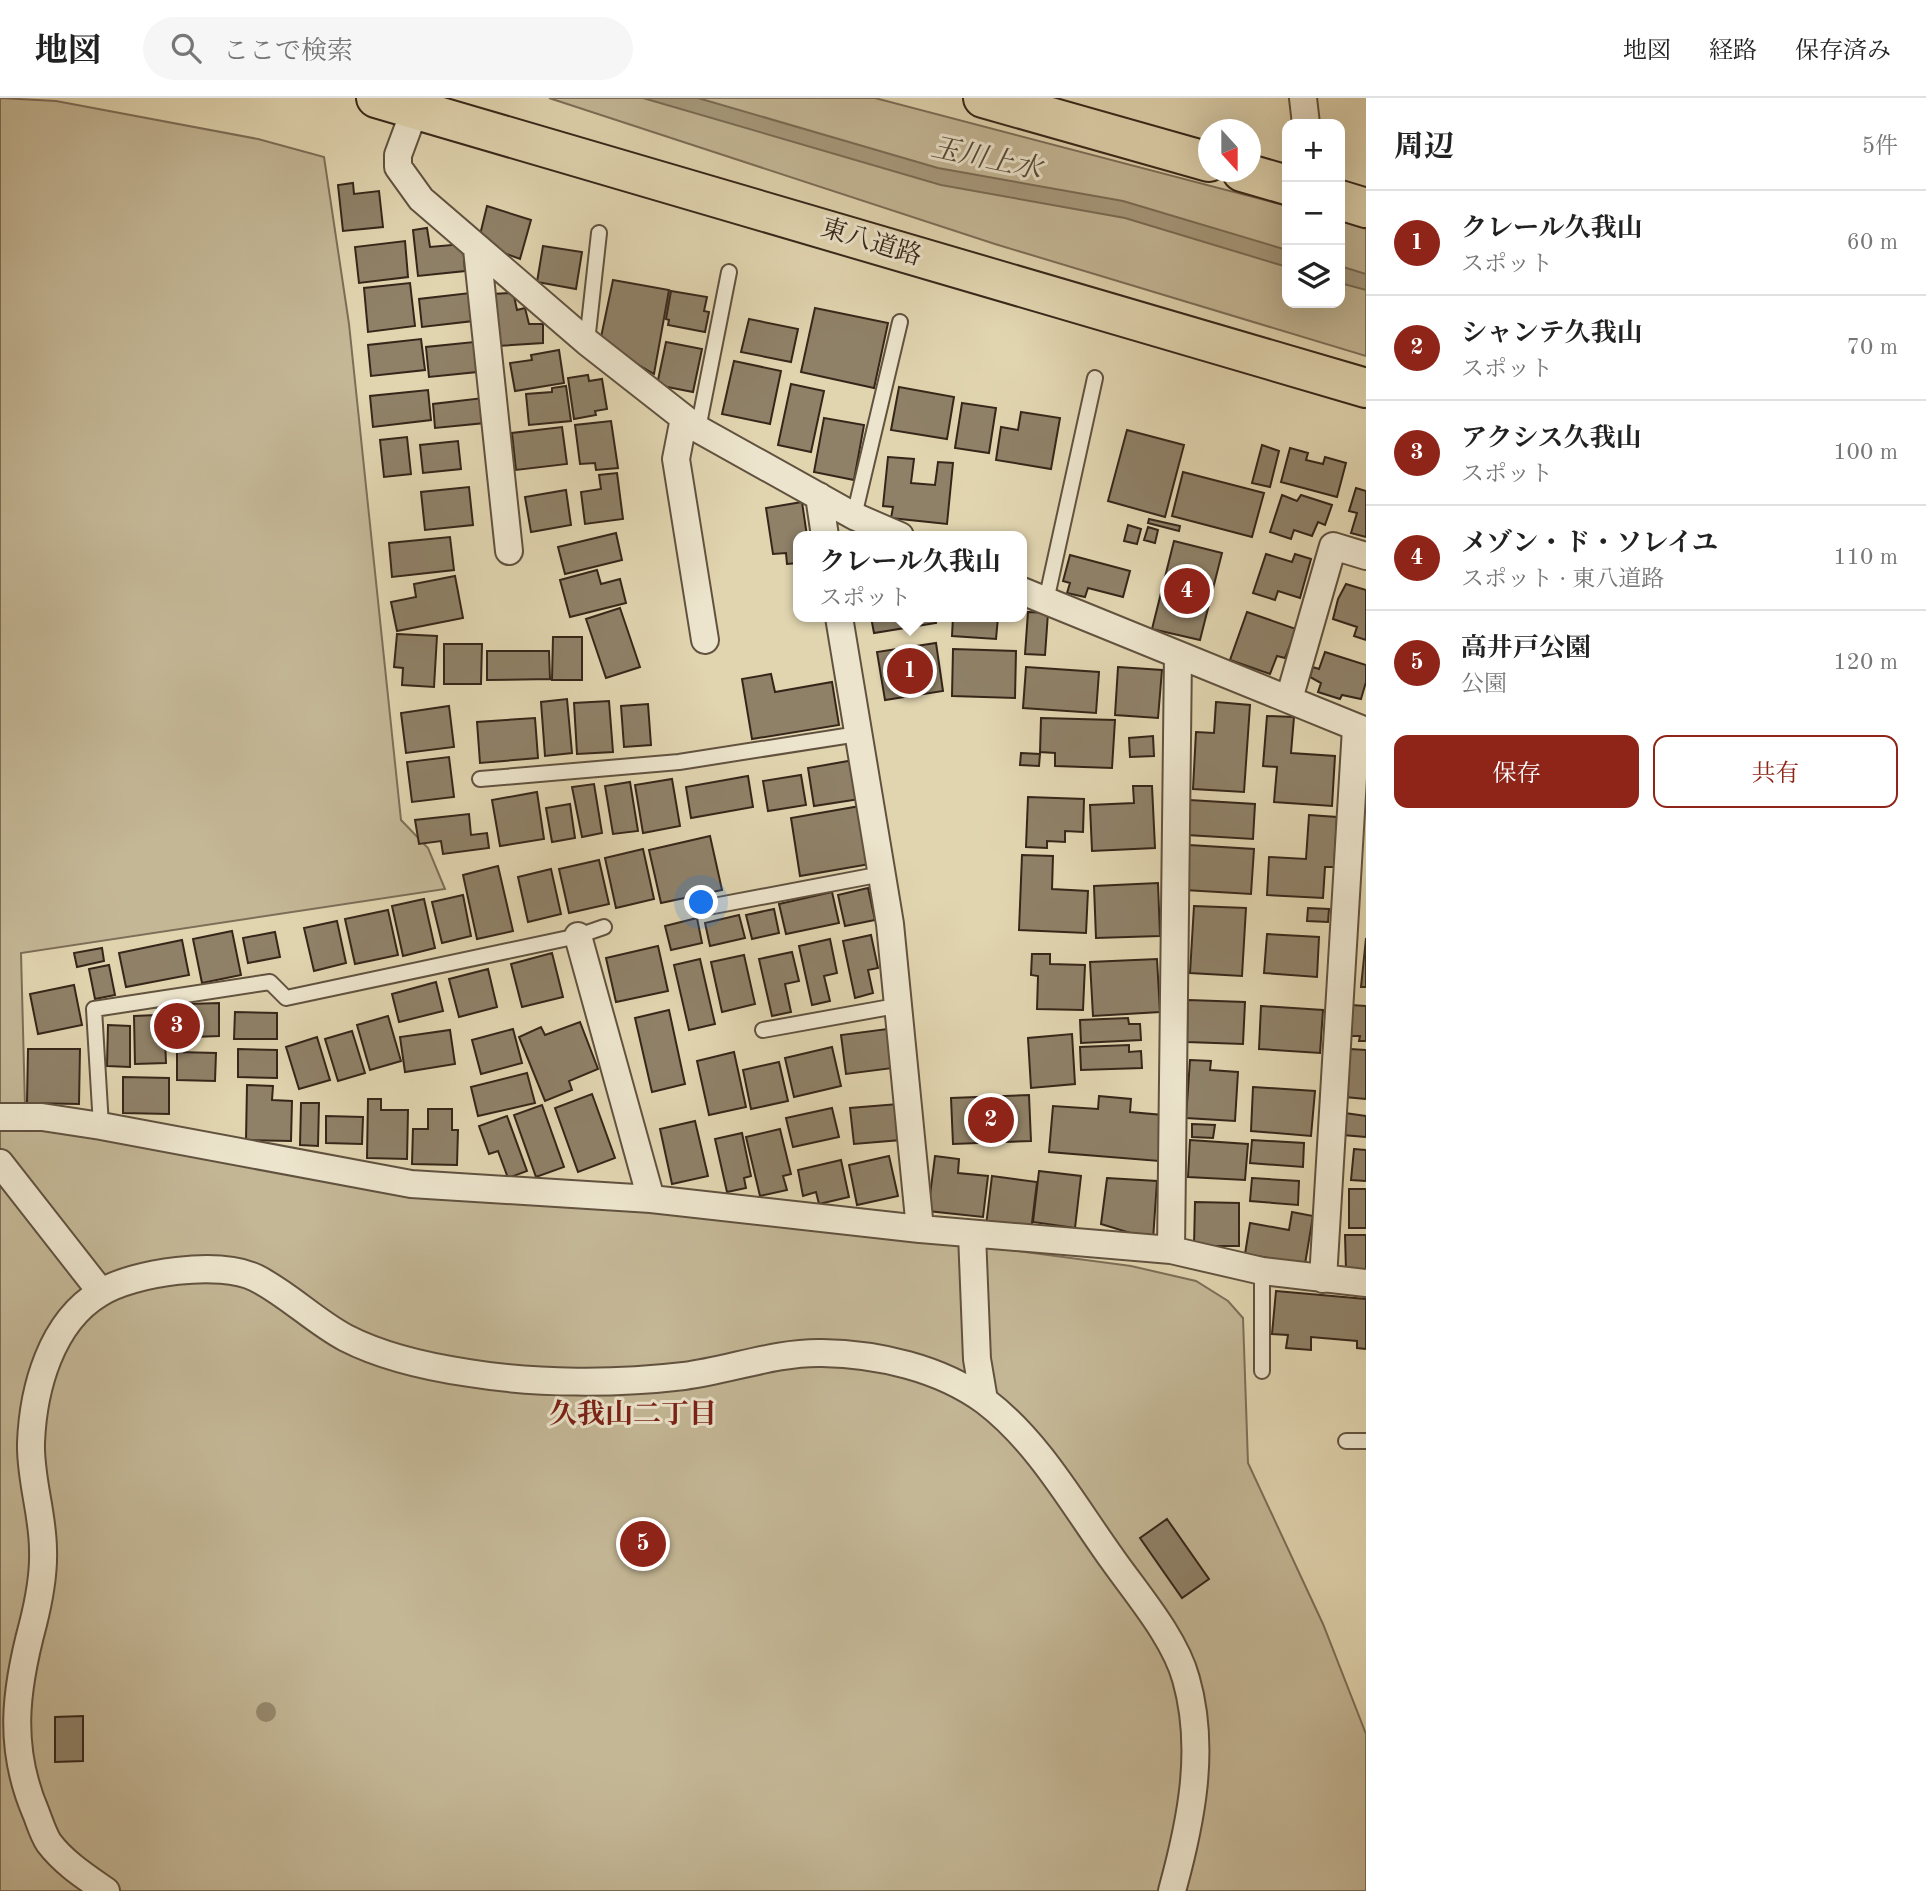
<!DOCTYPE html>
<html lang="ja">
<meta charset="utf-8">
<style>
body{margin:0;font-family:"Old Standard TT","Noto Serif JP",serif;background:#f6f6f6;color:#222}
.controls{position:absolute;right:21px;top:21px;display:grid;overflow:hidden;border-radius:14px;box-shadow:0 7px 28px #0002}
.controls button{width:63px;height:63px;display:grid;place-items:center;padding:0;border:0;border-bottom:2px solid #e0e0e0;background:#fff;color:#222;font:35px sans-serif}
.compass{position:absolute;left:1198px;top:21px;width:63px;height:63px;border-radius:50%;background:#fff;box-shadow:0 7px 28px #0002;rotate:159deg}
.you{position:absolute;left:702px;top:805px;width:24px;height:24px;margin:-18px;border:5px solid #fff;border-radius:50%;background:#1a73e8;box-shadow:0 0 0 10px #1a73e833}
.badge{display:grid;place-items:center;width:46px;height:46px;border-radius:50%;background:#8f2418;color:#fff;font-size:23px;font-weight:700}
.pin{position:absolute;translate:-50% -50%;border:4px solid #fff;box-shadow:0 2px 7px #0006}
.popup{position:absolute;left:793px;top:433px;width:234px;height:91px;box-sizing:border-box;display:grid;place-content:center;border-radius:14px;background:#fff;filter:drop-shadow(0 2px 5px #0005);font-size:23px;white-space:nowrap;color:#767676}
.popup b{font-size:26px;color:#222}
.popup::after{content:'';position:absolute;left:50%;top:100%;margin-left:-14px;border:14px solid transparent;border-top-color:#fff}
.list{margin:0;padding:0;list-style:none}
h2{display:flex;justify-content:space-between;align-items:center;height:91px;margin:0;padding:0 28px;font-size:30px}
h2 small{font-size:23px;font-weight:400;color:#767676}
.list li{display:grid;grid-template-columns:46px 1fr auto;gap:21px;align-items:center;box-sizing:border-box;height:105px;padding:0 28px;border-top:2px solid #e0e0e0}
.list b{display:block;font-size:26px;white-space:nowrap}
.list p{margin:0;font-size:23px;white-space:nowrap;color:#767676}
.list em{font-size:23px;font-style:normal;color:#767676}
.actions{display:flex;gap:14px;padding:21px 28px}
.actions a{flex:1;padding:16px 0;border:2px solid #8f2418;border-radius:14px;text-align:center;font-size:24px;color:#8f2418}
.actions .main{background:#8f2418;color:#fff}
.icon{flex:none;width:38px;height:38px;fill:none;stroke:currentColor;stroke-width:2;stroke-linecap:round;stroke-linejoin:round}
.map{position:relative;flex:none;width:1366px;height:1793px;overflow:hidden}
header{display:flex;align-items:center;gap:42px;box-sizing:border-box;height:98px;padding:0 35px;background:#fff;border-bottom:2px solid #e0e0e0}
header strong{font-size:33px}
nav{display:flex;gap:38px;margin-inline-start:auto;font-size:24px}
.search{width:490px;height:63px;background:#f6f6f6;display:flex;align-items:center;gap:18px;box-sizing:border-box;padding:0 24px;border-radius:38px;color:#767676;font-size:26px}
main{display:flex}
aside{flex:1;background:#fff}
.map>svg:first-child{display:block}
.green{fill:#c4b796;stroke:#7d6e58;stroke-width:2}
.water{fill:#a79a7d;stroke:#7a6c55;stroke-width:2}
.building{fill:#8f8168;stroke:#362619;stroke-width:2}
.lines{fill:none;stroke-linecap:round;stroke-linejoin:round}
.lane-casing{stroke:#61523f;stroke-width:18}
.street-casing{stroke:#61523f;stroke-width:30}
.primary-casing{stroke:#362619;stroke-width:42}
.lane{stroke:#ece4cc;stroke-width:14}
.street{stroke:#ece4cc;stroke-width:26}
.primary{stroke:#e1d5b0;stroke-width:38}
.tree{fill:#97896e}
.labels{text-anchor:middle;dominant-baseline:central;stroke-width:6;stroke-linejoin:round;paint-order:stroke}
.street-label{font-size:26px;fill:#362619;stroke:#ece4cc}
.water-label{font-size:28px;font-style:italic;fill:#584937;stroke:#ece4cc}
.neighbourhood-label{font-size:28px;font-weight:bold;fill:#7a1f14;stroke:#ece4cc}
</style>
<header>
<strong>地図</strong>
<div class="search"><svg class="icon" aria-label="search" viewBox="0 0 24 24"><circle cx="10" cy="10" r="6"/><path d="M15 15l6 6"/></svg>ここで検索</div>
<nav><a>地図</a><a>経路</a><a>保存済み</a></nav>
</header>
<main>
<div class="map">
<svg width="1366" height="1793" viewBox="0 0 1366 1793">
<rect width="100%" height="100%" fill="#e1d5b0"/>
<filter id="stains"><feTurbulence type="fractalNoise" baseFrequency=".00286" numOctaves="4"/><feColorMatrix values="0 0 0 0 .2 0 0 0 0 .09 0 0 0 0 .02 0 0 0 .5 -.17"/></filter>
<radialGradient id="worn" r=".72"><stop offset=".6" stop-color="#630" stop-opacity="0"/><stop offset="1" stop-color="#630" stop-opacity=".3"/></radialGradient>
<path class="green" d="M0,0L56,3L258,41L324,59L349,226L401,722L428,750L445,791L21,855L25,1008H0Z
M549,0H875L1287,108V205H1340V123L1366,131V258L995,146Z
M48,1028L498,1100L873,1134L1131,1168L1196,1183L1228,1203L1243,1220L1248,1365L1323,1526L1366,1636V1793H0V1029Z"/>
<path class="water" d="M643,0H698L938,70L1123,103L1287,152V169L1125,120L941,87Z
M1340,168L1366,176V192L1340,185Z"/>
<path class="building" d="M353,85L354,96L379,93L383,129L343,133L338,87Z
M487,108L531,122L520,161L496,152L480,137Z
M427,130L430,149L463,146L465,173L418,178L413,132Z
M405,143L408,179L359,185L355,149Z
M543,148L582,154L576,191L537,184Z
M613,182L669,192L654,276L600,244Z
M410,185L415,228L368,234L364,190Z
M671,193L707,199L704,213L709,214L705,234L668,227L669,222L666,221Z
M470,195L473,223L422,229L419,201Z
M509,195L514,198L517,212L525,210L529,226H543V245L498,248L493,196Z
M815,210L888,225L874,290L801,274Z
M749,221L798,231L791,264L741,254Z
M421,241L425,272L371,278L368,247Z
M474,244L477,274L429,279L426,249Z
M666,244L702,251L693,294L657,287Z
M559,252L564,285L515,293L510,265L532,262L531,257Z
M734,263L781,273L770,326L722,316Z
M588,277L589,283L602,281L607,311L595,313L596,317L574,321L568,280Z
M791,286L824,293L811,354L778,347Z
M566,288L571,323L529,327L526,296L552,294V290Z
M899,289L954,299L947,341L891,332Z
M428,292L431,322L373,329L370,298Z
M483,300L485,325L435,330L433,306Z
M962,305L996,310L989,355L955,350Z
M1021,314L1060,320L1051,371L996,362L1001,329L1018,332Z
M824,320L864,327L854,382L814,374Z
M611,323L618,370L596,372L595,365L580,366L575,327Z
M562,329L567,366L516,372L512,335Z
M1127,332L1184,347L1165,419L1108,403Z
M407,339L411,376L384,379L380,342Z
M458,343L461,371L423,375L420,347Z
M1262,347L1279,353L1270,389L1252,385Z
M1290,350L1308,355L1306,362L1323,366L1325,359L1346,365L1337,399L1281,384Z
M888,359L914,361L911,385L935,387L938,364L953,365L947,426L891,420L893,409L883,408Z
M1183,374L1264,395L1252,439L1172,418Z
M617,375L623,421L585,426L581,394L601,391L599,377Z
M469,389L473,427L425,432L421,394Z
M1356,390L1366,393V439L1351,435L1357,415L1349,413Z
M566,392L571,427L531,434L525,399Z
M1282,397L1297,403L1301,397L1332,407L1325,427L1318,424L1312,438L1294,432L1291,441L1270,434Z
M802,404L807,438H798V465L787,466L786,455L773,456L766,410Z
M1149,421L1180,428L1179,433L1148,425Z
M1128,427L1141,431L1137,446L1124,443Z
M1148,429L1158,432L1155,445L1144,442Z
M616,435L622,462L565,476L558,449Z
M450,439L454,472L392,479L389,445Z
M1174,443L1222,455L1200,542L1152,531Z
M1266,456L1292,464L1295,456L1311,461L1300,500L1278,493L1275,502L1253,495Z
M1070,457L1130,473L1123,499L1088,490L1085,499L1067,495L1070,485L1063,483Z
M597,472L601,486L620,481L626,505L570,519L560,482Z
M455,478L463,520L397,533L391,504L416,499L414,486Z
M1346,486L1366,492V542L1354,538L1357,529L1333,521L1338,501Z
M620,510L640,569L606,580L586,521Z
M1028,514L1048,515L1045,557L1025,556Z
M1247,514L1296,531L1285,560L1277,558L1270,576L1230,562Z
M871,519H935L936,525L874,535Z
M953,519H998L996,541L952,538Z
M397,536L437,538L434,589L402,587L403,570L394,569Z
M553,539H582V582H552Z
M936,545L943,593L885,602L877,554Z
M444,546H482L481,586H444Z
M953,551L1016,553L1015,600L952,598Z
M487,553H549L550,581L487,582Z
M1325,554L1366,567V584L1361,601L1342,597L1340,601L1318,594L1321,585L1310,579L1313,569L1319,571Z
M1026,569L1099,574L1096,615L1023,610Z
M1118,569L1162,572L1158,620L1115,617Z
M771,576L775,594L832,584L839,627L752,641L742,581Z
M567,601L572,655L545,658L541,604Z
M609,603L613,654L577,656L574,605Z
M1216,604L1250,607L1244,694L1193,691L1196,634L1214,635Z
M648,606L651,647L624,649L621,608Z
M449,608L454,649L406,655L401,615Z
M1267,618L1294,619L1291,655L1335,658L1332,708L1274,704L1277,669L1263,668Z
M535,620L538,660L480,665L477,624Z
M1041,620L1115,622L1112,670L1055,668V655L1040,654Z
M1153,638L1154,658L1130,659L1129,640Z
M1021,655L1040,656L1039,668L1020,667Z
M449,659L454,699L412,704L407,664Z
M854,662L860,701L814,708L808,670Z
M801,677L806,707L768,713L763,683Z
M748,678L753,709L691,720L686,689Z
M672,681L680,728L643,735L635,687Z
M630,684L638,733L613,736L605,688Z
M594,686L602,735L582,739L572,689Z
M1133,688H1152L1155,750L1092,753L1090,707L1134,705Z
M537,694L544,741L500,748L492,702Z
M1028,699L1084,701L1083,734L1065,733V744L1047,743V750L1026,749Z
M1189,702L1255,706L1253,741L1187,737Z
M570,706L575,740L552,744L546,710Z
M860,708L870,766L800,778L791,720Z
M469,716L471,737L487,735L489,750L443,756L441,743L419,746L415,722Z
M1309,717L1337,719L1334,769H1325L1323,800L1267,797L1269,759L1306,761Z
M710,738L722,792L661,805L649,752Z
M1189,747L1254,751L1251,796L1185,792Z
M643,751L654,801L616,810L605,760Z
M1022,757L1053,758L1052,791L1088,793L1086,835L1019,832Z
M599,762L609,806L569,815L559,771Z
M498,768L513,833L477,841L463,777Z
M551,771L561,816L528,824L518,779Z
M1158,785L1160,838L1096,840L1094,788Z
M868,790L875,822L845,828L838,797Z
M832,794L839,825L786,836L779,806Z
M463,797L471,838L442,845L432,804Z
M424,801L435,850L403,858L392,808Z
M1194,808L1246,810L1242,878L1190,875Z
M1308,810L1329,811L1328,824L1307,823Z
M774,811L779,835L752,841L746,817Z
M388,812L398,857L355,866L345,821Z
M739,817L745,840L710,848L705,825Z
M697,820L702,845L671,852L665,828Z
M337,823L346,865L314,873L304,830Z
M232,833L241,877L202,885L193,841Z
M275,834L280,859L248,865L243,840Z
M1267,836L1319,839L1317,879L1264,875Z
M871,837L878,870L868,872L873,895L855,900L843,843Z
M1366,840V889H1361Z
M830,841L837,875L824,878L830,903L812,907L799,848Z
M182,842L189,877L126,889L119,855Z
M658,848L668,893L616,904L606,860Z
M102,850L104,863L77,869L74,855Z
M792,854L799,883L785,886L791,914L772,918L759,861Z
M552,855L563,899L522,909L511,866Z
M1032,856H1050V866L1085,867L1083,912L1037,911L1038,878L1031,877Z
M744,857L755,906L722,914L711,864Z
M700,861L715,926L689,932L674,867Z
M1157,861L1160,914L1093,918L1090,864Z
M109,867L115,897L95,901L89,871Z
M488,871L497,909L459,919L449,881Z
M436,884L443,913L399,924L392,896Z
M74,887L82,927L38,936L30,896Z
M1188,902L1245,904L1243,946L1187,944Z
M219,905V938L165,940L166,965L135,966L134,918L157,917V907Z
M1351,907L1366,908V943H1359L1360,938H1350Z
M1261,908L1323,912L1320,955L1259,951Z
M669,912L685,986L652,994L635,920Z
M235,914L277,915V941H234Z
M388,918L401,963L370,972L357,927Z
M1128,920L1129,926H1140L1141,942L1081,945L1080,922Z
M580,924L598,971L569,983L572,992L545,1003L519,939L541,929L545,937Z
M108,927L130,928V969L107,968Z
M513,931L522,965L481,976L472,942Z
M887,931L893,970L846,976L841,937Z
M450,932L455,966L405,974L400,939Z
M352,933L365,975L338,983L325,941Z
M1072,936L1075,986L1031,990L1028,940Z
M317,939L330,982L299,991L286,949Z
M1129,947V954L1141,953L1142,970L1081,972L1080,949Z
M832,949L841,988L794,999L785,960Z
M28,951H80L79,1006L27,1005Z
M238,951L277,952V980L238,979Z
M1350,951L1366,952V1001L1345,999Z
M177,954L216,955L215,983L177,982Z
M734,954L746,1009L709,1017L697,963Z
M1190,962L1211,963L1210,972L1238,974L1235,1023L1186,1020Z
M779,964L788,1003L751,1011L743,972Z
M527,975L535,1005L478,1018L471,989Z
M123,979L169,980V1016L123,1015Z
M247,987L273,988L272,1002L292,1003L291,1043L246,1042Z
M1253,989L1315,993L1311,1038L1251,1033Z
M592,996L615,1060L578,1074L555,1010Z
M1029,997L1031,1043L953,1046L951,1000Z
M1099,998L1131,1001L1130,1014L1163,1017L1159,1063L1049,1054L1053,1008L1098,1011Z
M368,1001H381V1012H408L407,1061L367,1060Z
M301,1005H319L318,1048L300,1047Z
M898,1006L901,1042L854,1046L850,1010Z
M542,1007L564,1069L536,1079L514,1017Z
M832,1010L839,1039L793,1049L786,1020Z
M428,1011H452V1032H458L457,1067L412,1066L413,1031H428Z
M1345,1015L1366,1018V1039L1343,1037Z
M326,1018L363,1019L362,1046L326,1045Z
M507,1018L527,1073L508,1080L498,1053L489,1056L479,1028Z
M695,1023L708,1078L672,1086L660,1031Z
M1192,1026L1215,1027L1213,1040L1192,1039Z
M780,1031L791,1076L783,1078L787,1092L760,1098L746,1039Z
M742,1035L751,1078L744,1080L746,1090L727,1094L715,1041Z
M1190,1042L1248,1046L1245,1082L1188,1079Z
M1252,1042L1304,1045L1303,1069L1250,1065Z
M1354,1051L1366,1052V1083L1351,1082Z
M889,1058L898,1098L857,1107L849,1067Z
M935,1058L959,1061L958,1075L988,1078L983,1119L928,1113Z
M841,1062L849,1099L819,1106L816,1094L803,1098L798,1072Z
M1039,1073L1081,1078L1075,1130L1033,1124Z
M992,1078L1037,1084L1031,1133L986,1128Z
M1107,1080L1157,1083L1153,1142L1101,1126Z
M1252,1080L1299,1083L1298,1107L1250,1103Z
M1349,1091H1366V1130H1349Z
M1195,1104L1239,1105V1148H1194Z
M1292,1114L1313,1118L1305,1166L1245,1156L1250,1125L1289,1132Z
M1345,1137H1366V1172H1346Z
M1276,1193L1366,1201V1251L1357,1250V1243L1311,1239V1252L1286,1250L1288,1237L1272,1236Z
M1167,1421L1209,1481L1182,1500L1140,1440Z
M83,1618V1663L55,1664V1619Z"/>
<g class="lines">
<defs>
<path id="lane" d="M587,244L599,135
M698,331L729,174
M854,418L900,224
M1046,503L1095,280
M480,681L679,664L858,636
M703,810L882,776
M763,932L896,908
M101,1028L94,911L270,884L286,900L578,838L604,829
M1262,1173V1273
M1346,1343H1366"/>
<path id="street" d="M1303,0L1306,26
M415,11L398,57V69L421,101L587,244L698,331L854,418L900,438
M477,151L509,453
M684,320L676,361L705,542
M819,398L825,438
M1022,493L1366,633
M839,519L890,826L920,1131
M1289,601L1333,448L1366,458
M578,838L651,1101
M0,1019H42L101,1028L411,1086L651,1101L920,1131L1171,1152L1262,1173L1366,1185
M0,1065L101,1194
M972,1136L977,1261L984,1302
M1171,1152L1178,557
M1323,1181L1356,630
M106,1793C86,1779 64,1765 49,1745C43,1736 40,1725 36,1715C8,1650 15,1593 33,1526C39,1502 44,1478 43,1452C43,1416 30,1381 31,1345C33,1291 51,1224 100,1195C134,1174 220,1162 256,1180C288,1196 314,1223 346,1240C383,1259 428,1269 469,1275C536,1286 617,1286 684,1278C730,1272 776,1254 822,1255C878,1256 940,1270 985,1303C1039,1344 1074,1408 1113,1462C1137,1496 1175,1540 1186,1581C1206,1651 1191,1724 1172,1793"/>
<path id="primary" d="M376,0L1366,290
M983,0L1209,64
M1242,74L1287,87
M1340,102L1366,110"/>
</defs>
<use href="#lane" class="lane-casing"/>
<use href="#street" class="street-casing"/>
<use href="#primary" class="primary-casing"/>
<use href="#lane" class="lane"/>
<use href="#street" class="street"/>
<use href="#primary" class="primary"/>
</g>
<circle class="tree" cx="266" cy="1614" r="10"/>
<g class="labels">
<g class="street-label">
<text transform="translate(871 145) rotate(17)">東八道路</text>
</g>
<g class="water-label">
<text transform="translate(986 62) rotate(12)">玉川上水</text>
</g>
<g class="neighbourhood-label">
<text x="633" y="1318">久我山二丁目</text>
</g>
</g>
<rect width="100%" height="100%" filter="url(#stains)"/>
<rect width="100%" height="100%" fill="url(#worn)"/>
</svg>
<div class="controls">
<button>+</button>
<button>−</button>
<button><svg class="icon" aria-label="layers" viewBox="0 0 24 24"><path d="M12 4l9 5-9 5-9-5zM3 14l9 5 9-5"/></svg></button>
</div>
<svg class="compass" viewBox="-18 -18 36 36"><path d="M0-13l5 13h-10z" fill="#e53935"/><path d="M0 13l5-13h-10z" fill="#767676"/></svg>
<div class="you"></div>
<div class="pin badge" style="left:910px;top:573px">1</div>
<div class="popup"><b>クレール久我山</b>スポット</div>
<div class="pin badge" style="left:991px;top:1022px">2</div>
<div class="pin badge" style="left:177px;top:928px">3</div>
<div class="pin badge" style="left:1187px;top:493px">4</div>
<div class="pin badge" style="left:643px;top:1446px">5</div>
</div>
<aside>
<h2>周辺<small>5件</small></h2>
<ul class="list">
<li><span class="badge">1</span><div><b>クレール久我山</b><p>スポット</p></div><em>60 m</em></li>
<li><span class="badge">2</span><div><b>シャンテ久我山</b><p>スポット</p></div><em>70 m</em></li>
<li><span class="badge">3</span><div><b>アクシス久我山</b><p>スポット</p></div><em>100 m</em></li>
<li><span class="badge">4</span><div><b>メゾン・ド・ソレイユ</b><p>スポット · 東八道路</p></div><em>110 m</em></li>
<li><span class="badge">5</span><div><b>高井戸公園</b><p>公園</p></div><em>120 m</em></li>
</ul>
<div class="actions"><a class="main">保存</a><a>共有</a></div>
</aside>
</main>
